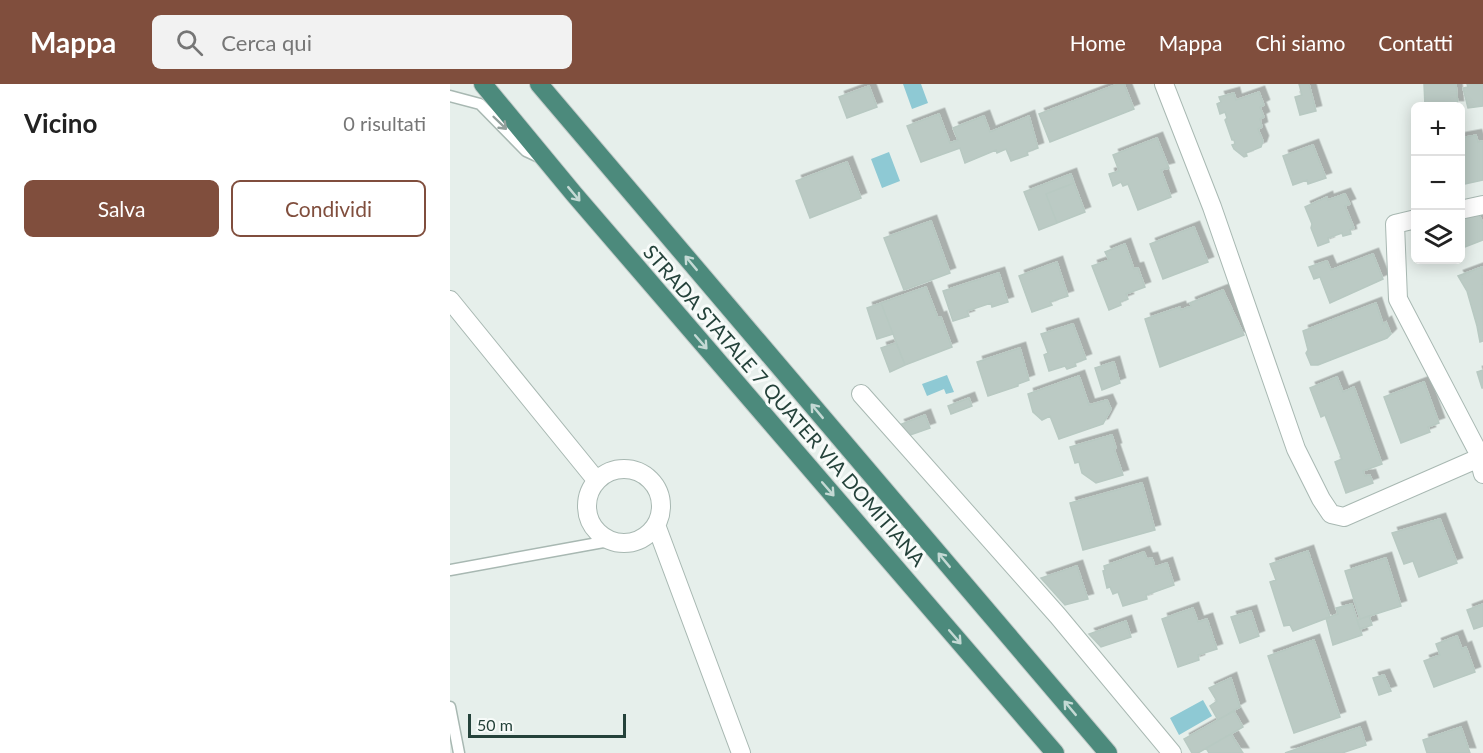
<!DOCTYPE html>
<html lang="it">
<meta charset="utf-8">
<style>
body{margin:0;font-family:Lato,sans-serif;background:#f2f2f2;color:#222}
.controls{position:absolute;right:18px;top:18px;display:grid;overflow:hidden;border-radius:9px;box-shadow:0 3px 15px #0003}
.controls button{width:54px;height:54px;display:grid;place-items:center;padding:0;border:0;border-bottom:2px solid #e0e0e0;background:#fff;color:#222;font:30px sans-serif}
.scale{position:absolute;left:18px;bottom:15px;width:158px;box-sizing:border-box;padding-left:6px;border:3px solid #24423a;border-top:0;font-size:16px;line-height:21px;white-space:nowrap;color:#24423a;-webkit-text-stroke:4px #f7fbf9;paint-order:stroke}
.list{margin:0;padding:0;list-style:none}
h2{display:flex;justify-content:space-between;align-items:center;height:78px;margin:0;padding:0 24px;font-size:26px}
h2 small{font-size:20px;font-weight:400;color:#767676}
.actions{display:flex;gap:12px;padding:18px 24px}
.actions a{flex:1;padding:14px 0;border:2px solid #804e3d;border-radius:9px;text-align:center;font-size:21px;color:#804e3d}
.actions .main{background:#804e3d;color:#fff}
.icon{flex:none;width:33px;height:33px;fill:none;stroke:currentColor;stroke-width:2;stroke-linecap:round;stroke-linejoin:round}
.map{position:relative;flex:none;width:1033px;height:669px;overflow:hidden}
header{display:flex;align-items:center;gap:36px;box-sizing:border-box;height:84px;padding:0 30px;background:#804e3d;color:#fff}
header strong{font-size:28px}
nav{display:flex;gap:33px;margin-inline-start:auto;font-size:21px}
.search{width:420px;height:54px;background:#f2f2f2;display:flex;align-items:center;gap:15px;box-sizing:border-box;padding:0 21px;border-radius:9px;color:#767676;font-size:22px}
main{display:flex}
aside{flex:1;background:#fff}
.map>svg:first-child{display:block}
.water{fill:#8ec9d4}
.building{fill:#bbcac4;stroke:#b8c9c2;stroke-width:1.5;filter:url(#shadow)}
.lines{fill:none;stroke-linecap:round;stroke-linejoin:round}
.service-casing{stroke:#a8b8b2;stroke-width:13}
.minor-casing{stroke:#a8b8b2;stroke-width:20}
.trunk-casing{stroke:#c2cac8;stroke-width:20}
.service{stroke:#fff;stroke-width:10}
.minor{stroke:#fff;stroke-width:18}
.trunk{stroke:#4c8a7c;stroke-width:18}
.oneway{stroke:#92a09c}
.oneway2{stroke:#c4d9d4}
.labels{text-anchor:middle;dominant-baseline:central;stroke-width:6;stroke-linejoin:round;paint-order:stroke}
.street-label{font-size:20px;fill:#24423a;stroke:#f7fbf9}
</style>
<header>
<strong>Mappa</strong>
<div class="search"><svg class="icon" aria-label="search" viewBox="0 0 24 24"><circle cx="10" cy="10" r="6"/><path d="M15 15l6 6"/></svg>Cerca qui</div>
<nav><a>Home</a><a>Mappa</a><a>Chi siamo</a><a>Contatti</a></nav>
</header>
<main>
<aside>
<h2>Vicino<small>0 risultati</small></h2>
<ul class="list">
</ul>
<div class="actions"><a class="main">Salva</a><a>Condividi</a></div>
</aside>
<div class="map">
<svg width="1033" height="669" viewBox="0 0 1033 669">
<defs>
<filter id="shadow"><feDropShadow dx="5.5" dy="-5.5" stdDeviation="0" flood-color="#0004"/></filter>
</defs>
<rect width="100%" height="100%" fill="#e6efeb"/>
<path class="water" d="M453,0H471L478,19L462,25Z
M439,68L450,97L432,104L421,75Z
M497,291L504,308L496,310L494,305L477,312L472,300Z
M753,616L762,632L729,651L720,634Z"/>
<path class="building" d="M668,0H674L684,25L600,58L589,30Z
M849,0H859L866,27L850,31L845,13L852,11Z
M974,0H1006L1008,22H975Z
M1017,0H1033V22L1018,24L1013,4L1018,3Z
M419,2L427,23L397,34L389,13Z
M809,8L814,21L810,23L814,33L810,35L812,43L808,45L813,57L811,63L796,69L797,72L794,73L784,65L782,61L785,60L784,56H782L775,36L777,34L775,28L770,30L767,20L771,18L769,13L784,9L786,16Z
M489,30L500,59L508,56L503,44L534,32L540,48L579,32L588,64L577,68L578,71L561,77L556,65L547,69L546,66L515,79L510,64L471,78L457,42Z
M1026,51L1028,58L1033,57V96L1010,101V54Z
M707,54L719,84L711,86L721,113L688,126L678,100L673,102L671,98L663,102L659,90L669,87L663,71Z
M863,61L876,94L858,100L857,96L843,101L833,72Z
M397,78L411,114L360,134L346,97Z
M621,90L624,99L596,110L607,139L589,146L574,108Z
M624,99L635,128L607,139L596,110Z
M895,110L900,120L895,122L904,144L900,146L901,150L893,152L892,149L878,154L879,158L868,162L861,144L862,140L855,123L877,113L878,116Z
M1026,125L1033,139V156L1010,165V131Z
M481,137L500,189L454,206L434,154Z
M744,143L758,178L713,195L700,160Z
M675,160L684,185L688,184L695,203L676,210L678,215L670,218L671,221L659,226L642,182L659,176L655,168Z
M923,170L933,195L880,219L870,193L864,195L859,183L877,177L881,186Z
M607,178L618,212L600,218L602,221L582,228L569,192Z
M1032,183L1033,257L1030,258L1027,242L1017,207L1008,192Z
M549,189L558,218L542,223L541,219L517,227L519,232L503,237L493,207Z
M476,203L488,234L491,233L502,263L455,281L431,219Z
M773,206L794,251L710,283L695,235L730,223L731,226L741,222L740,219Z
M431,219L443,250L427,255L417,224Z
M926,219L933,240L936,238L941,250L937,254L868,281H861L856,269L858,266L853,247Z
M623,240L636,275L625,279L626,282L617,285L615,282L599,287L594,271L598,269L591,250Z
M446,259L455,281L440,288L431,264Z
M570,264L579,296L568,300V302L538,312L527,278Z
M664,278L670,299L652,306L645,284Z
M1033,286V304H1032L1027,288Z
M629,292L639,321L657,316L661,325L653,340L609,355L600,332L592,336L583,328L578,310Z
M887,293L893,308L904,303L932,380L913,387L915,392L920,391L923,399L896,409L885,378L892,375L875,331L871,333L860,304Z
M974,298L989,339L978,343L980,348L951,359L934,313Z
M519,314L522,322L501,330L498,322Z
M475,331L480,344L457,352L449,341Z
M662,351L666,364L664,365L673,391L646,399L632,389L629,378L625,379L620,363Z
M692,399L705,446L633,466L620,419Z
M990,435L1007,479L969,493L963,477L954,480L942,449Z
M858,467L880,533L843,547L840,541L834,542L820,498L826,496L820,480Z
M694,468L697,475L702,474L705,483L717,479L724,501L696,511L697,515L673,522L668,508L663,510L660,503L657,504L653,487L655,486L654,482Z
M936,474L951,522L910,535L895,487Z
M627,482L638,515L615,521L591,494Z
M902,520L912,551L883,561L876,534L888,530L886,524Z
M1033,520V542L1024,545L1017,526Z
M743,524L748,538L757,535L767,565L748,571L749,576L728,583L712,535Z
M801,527L809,552L790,559L781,533Z
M919,532L922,541L910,545L907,536Z
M676,537L681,553L651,563L639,550Z
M1007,552L1012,565L1016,563L1025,588L984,603L974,577L990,571L986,560Z
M864,556L890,633L844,649L818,572Z
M934,591L941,607L929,611L923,594Z
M781,594L790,623L768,636L760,622L767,617L759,604Z
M784,627L793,643L748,669H742L734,655Z
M910,643L916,661L892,669H835Z
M1011,643L1020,669H977L973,656Z
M781,650L793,669H759L756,664Z"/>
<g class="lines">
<defs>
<path id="service" d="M0,12L30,20L76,67L89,73
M0,486L159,457
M0,623L9,669"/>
<path id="minor" d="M714,0L762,123L846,365L871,415L881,430L894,433L1029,374
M1010,126L1033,121
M966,135L945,140L948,215L1027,366L1033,390
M0,216L147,397
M411,310L608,532L722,669
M137 422a37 37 0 1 1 74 0a37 37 0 1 1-74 0Z
M206,441L291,669"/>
<path id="trunk" d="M33,0L124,110L605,669
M89,0L658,669"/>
</defs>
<use href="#service" class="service-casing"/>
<use href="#minor" class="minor-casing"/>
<use href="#trunk" class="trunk-casing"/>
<use href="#service" class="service"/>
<use href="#minor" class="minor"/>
<use href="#trunk" class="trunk"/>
</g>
<defs><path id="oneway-shaft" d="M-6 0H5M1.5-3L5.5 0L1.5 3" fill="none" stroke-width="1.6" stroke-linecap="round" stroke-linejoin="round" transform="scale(1.5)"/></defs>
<use class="oneway" href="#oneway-shaft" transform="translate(50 39) rotate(44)"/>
<g class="oneway2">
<use href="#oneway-shaft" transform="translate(124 110) rotate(50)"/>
<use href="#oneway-shaft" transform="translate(241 179) rotate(-130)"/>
<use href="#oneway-shaft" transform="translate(251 258) rotate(49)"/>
<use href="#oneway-shaft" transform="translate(367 327) rotate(-130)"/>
<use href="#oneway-shaft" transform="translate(378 405) rotate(49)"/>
<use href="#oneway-shaft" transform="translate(494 476) rotate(-130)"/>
<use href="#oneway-shaft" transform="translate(505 553) rotate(49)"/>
<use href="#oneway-shaft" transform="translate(620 624) rotate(-130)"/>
</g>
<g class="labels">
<g class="street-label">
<text transform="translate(335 321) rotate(49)">STRADA STATALE 7 QUATER VIA DOMITIANA</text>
</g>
</g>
</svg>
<div class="controls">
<button>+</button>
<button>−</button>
<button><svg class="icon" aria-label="layers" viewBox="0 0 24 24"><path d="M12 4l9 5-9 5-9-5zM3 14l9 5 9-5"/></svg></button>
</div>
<div class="scale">50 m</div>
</div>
</main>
